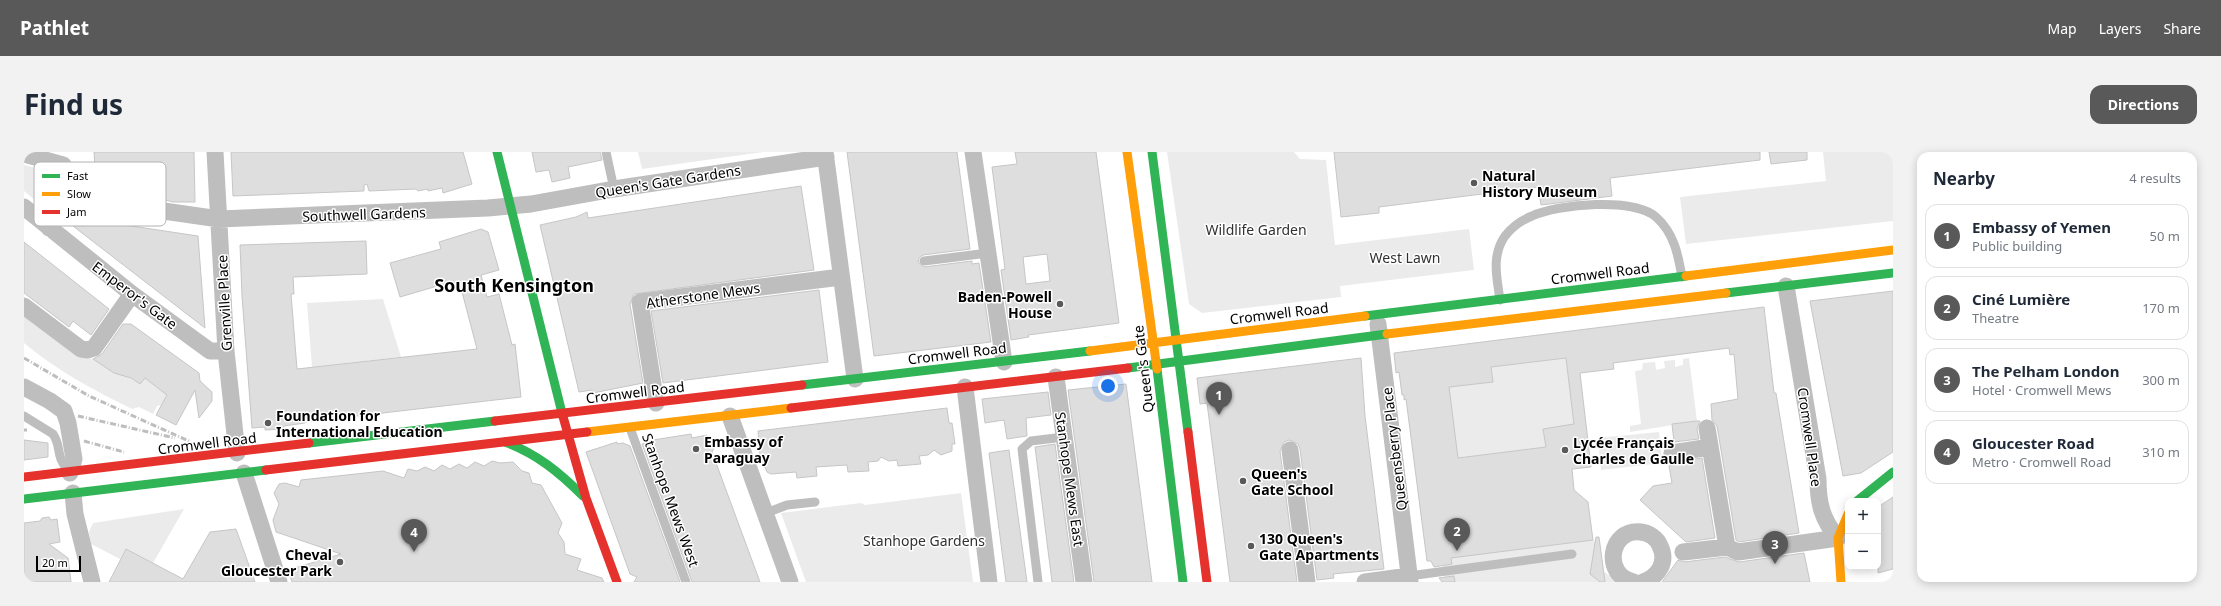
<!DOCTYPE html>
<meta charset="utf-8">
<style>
body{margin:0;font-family:"Noto Sans",sans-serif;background:#f2f2f3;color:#1f2937}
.controls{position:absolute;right:12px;bottom:12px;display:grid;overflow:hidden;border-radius:8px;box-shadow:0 2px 10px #0003}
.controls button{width:36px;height:36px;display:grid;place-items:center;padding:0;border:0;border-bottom:1px solid #e0e1e3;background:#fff;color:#1f2937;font:20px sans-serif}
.scale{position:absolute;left:12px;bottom:10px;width:45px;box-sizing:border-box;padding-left:4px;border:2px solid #000;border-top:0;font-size:11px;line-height:14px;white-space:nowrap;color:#000;-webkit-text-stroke:3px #fff;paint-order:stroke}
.you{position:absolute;left:1084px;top:234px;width:14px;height:14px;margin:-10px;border:3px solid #fff;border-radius:50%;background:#1a73e8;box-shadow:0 0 0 6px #1a73e833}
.badge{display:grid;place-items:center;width:26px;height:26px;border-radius:50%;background:#595959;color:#fff;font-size:13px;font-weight:700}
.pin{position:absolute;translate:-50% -33px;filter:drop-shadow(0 1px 2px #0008)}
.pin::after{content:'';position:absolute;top:21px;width:14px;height:12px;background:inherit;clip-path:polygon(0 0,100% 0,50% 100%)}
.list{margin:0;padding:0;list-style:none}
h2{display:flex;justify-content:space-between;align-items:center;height:52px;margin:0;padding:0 16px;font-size:17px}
h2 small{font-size:13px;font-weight:400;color:#747a83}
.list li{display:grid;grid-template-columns:26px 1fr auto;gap:12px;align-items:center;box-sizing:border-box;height:64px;margin:0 8px 8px;padding:0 8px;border:1px solid #e0e1e3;border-radius:12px}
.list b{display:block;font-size:15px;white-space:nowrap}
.list p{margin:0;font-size:13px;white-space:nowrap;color:#747a83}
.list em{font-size:13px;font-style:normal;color:#747a83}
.map{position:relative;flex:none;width:1869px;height:430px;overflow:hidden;border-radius:12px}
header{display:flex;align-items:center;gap:24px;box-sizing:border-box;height:56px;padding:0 20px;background:#595959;color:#fff}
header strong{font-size:19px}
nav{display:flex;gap:22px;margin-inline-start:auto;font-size:14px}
.intro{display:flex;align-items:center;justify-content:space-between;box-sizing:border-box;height:96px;padding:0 24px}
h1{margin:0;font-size:28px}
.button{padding:10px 18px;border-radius:12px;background:#595959;color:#fff;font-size:14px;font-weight:700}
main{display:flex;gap:24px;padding:0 24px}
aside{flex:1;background:#fff;border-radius:12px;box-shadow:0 2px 10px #0003}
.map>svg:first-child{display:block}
.green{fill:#ebebeb}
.building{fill:#dedede;stroke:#c6c6c6;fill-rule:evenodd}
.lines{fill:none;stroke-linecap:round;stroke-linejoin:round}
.lane{stroke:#bebebe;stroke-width:9}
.street{stroke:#bebebe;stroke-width:17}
.fast{stroke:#30b455;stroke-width:9}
.slow{stroke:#ff9f0a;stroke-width:9}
.jam{stroke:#e5322d;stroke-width:9}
.rail{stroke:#bebebe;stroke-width:3;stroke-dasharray:6 2 1 2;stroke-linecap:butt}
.poi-dot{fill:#595959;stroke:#fff;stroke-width:1.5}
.labels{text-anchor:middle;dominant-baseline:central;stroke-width:3;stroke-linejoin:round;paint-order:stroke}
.poi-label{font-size:14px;font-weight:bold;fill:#000;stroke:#fff;text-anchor:start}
.street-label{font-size:14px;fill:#000;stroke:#fff}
.park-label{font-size:14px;fill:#313131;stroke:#fff}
.district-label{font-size:18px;font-weight:bold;fill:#000;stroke:#fff}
.key{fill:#fff;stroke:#b2b2b2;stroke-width:1}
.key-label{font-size:11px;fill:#000}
</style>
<header>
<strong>Pathlet</strong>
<nav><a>Map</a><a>Layers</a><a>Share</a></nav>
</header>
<div class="intro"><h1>Find us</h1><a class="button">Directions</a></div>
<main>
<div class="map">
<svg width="1869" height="430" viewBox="0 0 1869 430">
<rect width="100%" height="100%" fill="#fff"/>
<path class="green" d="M614,0H739L618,17Z
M1143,0H1270L1276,7L1302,8L1311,93L1445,77L1450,118L1316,134L1317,145L1178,161L1165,152Z
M1799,0H1869V69L1662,92L1656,45L1802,29Z
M0,13L35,22L23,58L0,39Z
M359,147L377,205L288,215L283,151Z
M0,162L50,201L62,206L69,207L90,221H97L116,232L121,226L152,249L133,254L129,262L115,255L108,257C71,239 32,218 0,191Z
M1542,206L1550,272L1520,277L1522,295L1434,306L1425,235L1469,229L1467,215Z
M1665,206L1673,269L1606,280V274L1617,272L1611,219L1618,218L1619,211L1631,210L1632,218L1641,216L1640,209L1651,208V215L1659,213V207Z
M1635,280L1638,311L1577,318L1574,286Z
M937,341L949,430H782L757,361L837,351L841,353Z
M160,357L129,411L102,397L96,407L67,392L65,380L69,371Z
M1569,388L1576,392L1580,420L1597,430H1431L1430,424L1420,425L1418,412L1425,406Z"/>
<path class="building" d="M70,0H170L171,50H149L137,47V45L113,40V35L83,37L82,29L72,30Z
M207,0H439L448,32L419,41L418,36L404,39V37L394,39L392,37L345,39L343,32L340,33V39L209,44Z
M508,0H576L578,8L544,15L546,26L528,30L525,18L512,20Z
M823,0H933L946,97L899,103L895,106L894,110L900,115L948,109V112L955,111L967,190L850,204Z
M991,0H1072L1095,171L1004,183L1005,185L987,188L977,118L981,117L968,15L993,12ZM1023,102L1026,129L1002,132L999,105Z
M1310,0H1736V8L1586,26L1588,44L1517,53L1514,35L1355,55V61L1317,65Z
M1745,0H1783V8L1747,12Z
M777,34L790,118L610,142L606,152L619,231L569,241L568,238L555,240L516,73L552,65L563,60L564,66Z
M54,66L174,84L181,176L49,74Z
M457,77L464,80L475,118L457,123L463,145L475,142L488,193L491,192L497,245L281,270V271L260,274L259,277L241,278V275L228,276L218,144L216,93L342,89L343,122L269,125L270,142H267L273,217L453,197L437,136L429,138L427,130L376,145L366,111L417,97L415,90Z
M0,90L85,157L67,183L49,169L45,175L0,141Z
M795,138L804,210L639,231L627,159Z
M1869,139V300L1837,321L1819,324L1786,149Z
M1740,155L1750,241H1752L1775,381L1715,390L1712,388L1693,274L1688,268L1687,252L1714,247L1710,202L1706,203L1705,196L1589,211L1590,217L1556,221L1567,315L1548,317L1550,338L1564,350L1569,388L1427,406L1428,412L1410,415L1407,409H1403L1382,247L1380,248V243H1378L1375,220L1372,221L1370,201ZM1542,206L1550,272L1519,277L1522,295L1434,306L1425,235L1469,230L1467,215Z
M99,172H107L175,221L176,229L188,240V249L175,266L171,238L152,273L132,263L143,243L121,226L116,232L107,226L90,221L69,207L78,202Z
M1337,206L1341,264L1360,417L1309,422L1310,426L1293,428L1276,297L1274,292L1265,288L1260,290L1256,299L1273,430H1206L1183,251L1176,252L1173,226Z
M1102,232L1128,430H1070L1044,238Z
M1024,240L1027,263L1002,266L1003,284L983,287L980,268L961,271L958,247Z
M923,256L925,271H928L931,292H928V299L917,303L910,298L904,303L895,304L897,312L874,314L873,308L865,309L857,305L854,309L844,310L845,319L824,320L823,313L792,315L793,324L773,326L772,320L747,322L743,320L736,303L734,279Z
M1673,269H1676L1673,277L1675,287L1650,290L1648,272Z
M667,282L668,286L683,283L685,288L688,289L690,296L688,300L736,430H668L618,292L629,288Z
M0,288L24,291V305L0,308Z
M593,290V292L599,291L606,294L656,430H610L613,425L606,422L562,300Z
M1031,292L1050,430H1028L1011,295Z
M985,298L1003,430H982L965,301Z
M1678,306L1691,386L1662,390L1616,348L1629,334L1648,331L1645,314L1653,312V310Z
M468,309L476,311L489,310L498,319L505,321L508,331L517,333L538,371L534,381L540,390L541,402L557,407L553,418L578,426L580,430H268L264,418L317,402L252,380L249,368L255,352L250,341L255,332L261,331L275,335L277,328L359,319L380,326L384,317L393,319L401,315L410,319L418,313L426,317L435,312L443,316L451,310L460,314Z
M1869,345V417L1854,421V361L1857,353Z
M25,365L27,368L33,367L36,390L25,392L44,406L47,430H0V371L16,369L18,366Z
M212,377L231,430H85L102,397L159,427L186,380Z
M1572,385H1575L1581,430H1576L1566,422Z
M1780,401L1786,430H1638L1654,408L1660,410L1701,405L1715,410Z
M1430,424L1431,430H1418L1415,426Z"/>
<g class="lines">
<path class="lane" d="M582,0L590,37
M900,109L964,101
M1476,148C1473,126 1467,104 1481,84C1488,75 1498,68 1508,64C1534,52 1610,45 1632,65C1650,81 1654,102 1658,125
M0,264L29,282C38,295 31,304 44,318
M606,276L662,430
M742,361L763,353L791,350
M1385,424L1548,402
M1014,430L998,297L1007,289L1040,285"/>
<path class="street" d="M191,0L202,199L213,301
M801,0L831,227
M949,0L980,210
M0,2L39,13L50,46L25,76
M50,46L195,67L464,56L507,52L590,37L802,5
M0,55L108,142L186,199H202
M1762,134L1794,327C1794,351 1798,368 1814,386
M0,154L57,197L64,198L70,196L108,142
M1354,172L1386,430
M1032,225L1060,430
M0,235L26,249L40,259L44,271L50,307L46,321
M941,235L965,430
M632,251L616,150L817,125
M706,264L766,430
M1683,276L1703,395
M1266,298L1283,430
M1648,301L1686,295
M220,321L255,430
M49,341L51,362L68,430
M1659,400L1703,395L1714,400L1814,386
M1341,430L1385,424
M1610,430C1578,424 1585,376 1617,380C1625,381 1633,386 1636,394C1644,410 1634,425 1619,430"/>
<path class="fast" d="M473,0L538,261
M1128,0L1164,280
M1702,141L1869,121
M1341,164L1662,124
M1104,216L1363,182
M1133,217L1159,430
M778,233L1066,199
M481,290C513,302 535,320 559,344
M285,291L471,269
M0,347L242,318
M1833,349L1869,320"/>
<path class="slow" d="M1103,0L1133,217
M1662,124L1869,98
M1363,182L1702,141
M1066,199L1341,164
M563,280L767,256
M1817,430L1814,386L1824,362"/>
<path class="jam" d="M767,256L1104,216
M538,261L562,346L593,430
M471,269L778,233
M1164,280L1183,430
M242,318L563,280
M0,325L285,291"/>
<path class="rail" d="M0,206L65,244L167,290
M54,264L151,286
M0,278H3
M60,289L100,300"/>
</g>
<g class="poi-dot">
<circle cx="1450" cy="31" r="4"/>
<circle cx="1036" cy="152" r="4"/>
<circle cx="244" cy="271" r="4"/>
<circle cx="672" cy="297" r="4"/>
<circle cx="1541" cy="298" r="4"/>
<circle cx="1219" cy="329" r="4"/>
<circle cx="1227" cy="394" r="4"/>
<circle cx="316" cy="410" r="4"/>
</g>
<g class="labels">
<g class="poi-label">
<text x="1458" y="23">Natural<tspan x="1458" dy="16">History Museum</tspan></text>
<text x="1028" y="144" text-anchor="end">Baden-Powell<tspan x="1028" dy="16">House</tspan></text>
<text x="252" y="263">Foundation for<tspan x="252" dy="16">International Education</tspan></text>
<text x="680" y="289">Embassy of<tspan x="680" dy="16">Paraguay</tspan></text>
<text x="1549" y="290">Lycée Français<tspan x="1549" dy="16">Charles de Gaulle</tspan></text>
<text x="1227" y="321">Queen's<tspan x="1227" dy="16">Gate School</tspan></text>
<text x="1235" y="386">130 Queen's<tspan x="1235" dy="16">Gate Apartments</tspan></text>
<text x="308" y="402" text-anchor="end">Cheval<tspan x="308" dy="16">Gloucester Park</tspan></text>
</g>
<g class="street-label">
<text transform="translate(644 29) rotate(-9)">Queen's Gate Gardens</text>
<text transform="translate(340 62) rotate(-2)">Southwell Gardens</text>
<text transform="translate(1576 121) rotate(-7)">Cromwell Road</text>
<text transform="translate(111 143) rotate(37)">Emperor's Gate</text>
<text transform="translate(679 143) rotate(-8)">Atherstone Mews</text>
<text transform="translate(200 151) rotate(-93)">Grenville Place</text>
<text transform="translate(1255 161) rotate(-7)">Cromwell Road</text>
<text transform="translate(933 201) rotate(-7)">Cromwell Road</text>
<text transform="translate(1119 217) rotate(-97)">Queen's Gate</text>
<text transform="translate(611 240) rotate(-7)">Cromwell Road</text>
<text transform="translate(1786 285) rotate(82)">Cromwell Place</text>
<text transform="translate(183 291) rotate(-7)">Cromwell Road</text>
<text transform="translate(1370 297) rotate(-97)">Queensberry Place</text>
<text transform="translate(1046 327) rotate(82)">Stanhope Mews East</text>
<text transform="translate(647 348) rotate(70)">Stanhope Mews West</text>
</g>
<g class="park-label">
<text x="1232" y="77">Wildlife Garden</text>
<text x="1381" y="105">West Lawn</text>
<text x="900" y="388">Stanhope Gardens</text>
</g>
<g class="district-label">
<text x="490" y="133">South Kensington</text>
</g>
</g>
<rect x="10" y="10" width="132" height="64" rx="6" class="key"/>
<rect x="18" y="22" width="18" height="4" fill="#30b455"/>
<rect x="18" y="40" width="18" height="4" fill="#ff9f0a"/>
<rect x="18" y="58" width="18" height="4" fill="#e5322d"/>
<g class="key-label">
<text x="43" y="28">Fast</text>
<text x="43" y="46">Slow</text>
<text x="43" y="64">Jam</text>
</g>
</svg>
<div class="controls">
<button>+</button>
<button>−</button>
</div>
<div class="scale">20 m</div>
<div class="you"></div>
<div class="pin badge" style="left:1195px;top:263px">1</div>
<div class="pin badge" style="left:1433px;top:399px">2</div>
<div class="pin badge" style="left:1751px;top:412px">3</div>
<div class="pin badge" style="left:390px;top:400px">4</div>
</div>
<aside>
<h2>Nearby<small>4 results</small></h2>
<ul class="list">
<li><span class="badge">1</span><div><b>Embassy of Yemen</b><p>Public building</p></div><em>50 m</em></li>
<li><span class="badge">2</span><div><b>Ciné Lumière</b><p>Theatre</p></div><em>170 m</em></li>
<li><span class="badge">3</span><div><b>The Pelham London</b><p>Hotel · Cromwell Mews</p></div><em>300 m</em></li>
<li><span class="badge">4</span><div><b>Gloucester Road</b><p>Metro · Cromwell Road</p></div><em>310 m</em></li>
</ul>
</aside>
</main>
